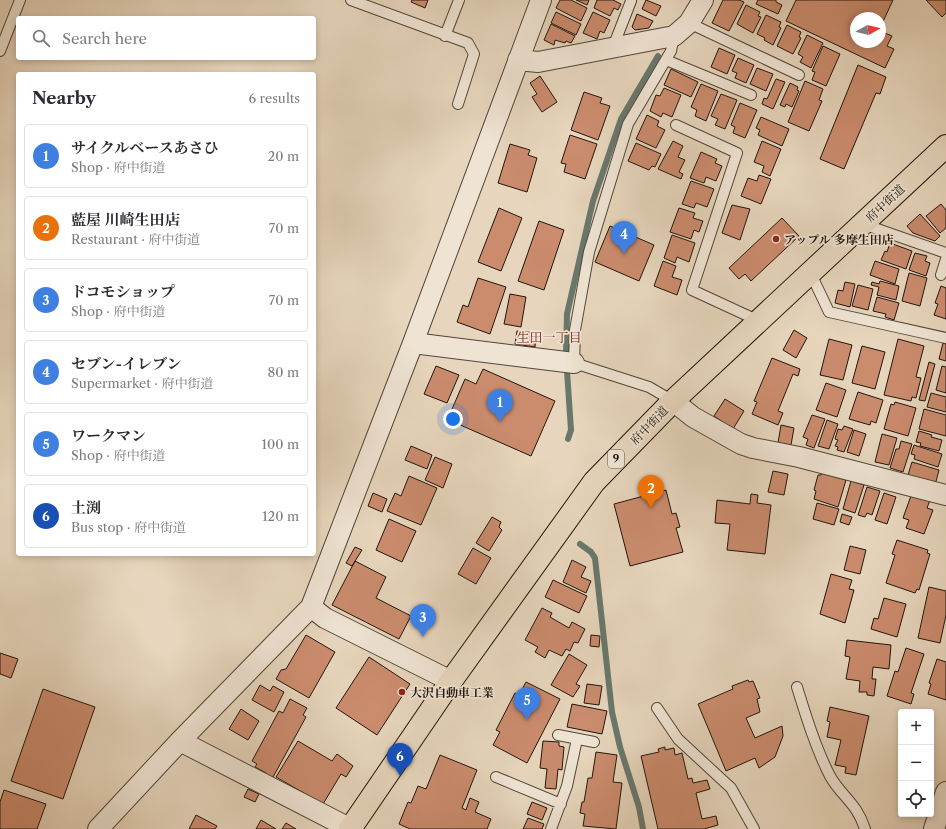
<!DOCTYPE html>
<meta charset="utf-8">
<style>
body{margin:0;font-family:"Libre Caslon Text","Noto Serif JP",serif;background:#f7f7f7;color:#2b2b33}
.controls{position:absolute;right:12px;bottom:12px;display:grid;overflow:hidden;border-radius:4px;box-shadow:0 2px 6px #0003}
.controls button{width:36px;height:36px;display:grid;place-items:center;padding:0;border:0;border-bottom:1px solid #e1e1e2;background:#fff;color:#2b2b33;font:20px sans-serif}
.compass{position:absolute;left:850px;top:12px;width:36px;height:36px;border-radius:50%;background:#fff;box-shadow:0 2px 6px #0003;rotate:82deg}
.you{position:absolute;left:453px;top:419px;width:14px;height:14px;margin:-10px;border:3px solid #fff;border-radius:50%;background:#1a73e8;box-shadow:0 0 0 6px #1a73e833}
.badge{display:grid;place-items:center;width:26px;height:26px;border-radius:50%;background:#b45309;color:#fff;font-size:13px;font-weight:700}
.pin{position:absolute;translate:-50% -33px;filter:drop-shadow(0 1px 2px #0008)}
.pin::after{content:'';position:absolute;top:21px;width:14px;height:12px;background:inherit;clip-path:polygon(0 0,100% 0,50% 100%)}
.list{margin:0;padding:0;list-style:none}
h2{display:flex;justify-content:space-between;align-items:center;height:52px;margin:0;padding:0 16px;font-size:17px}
h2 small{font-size:13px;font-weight:400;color:#7c7c81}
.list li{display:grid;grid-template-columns:26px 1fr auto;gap:12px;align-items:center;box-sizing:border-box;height:64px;margin:0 8px 8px;padding:0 8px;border:1px solid #e1e1e2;border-radius:4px}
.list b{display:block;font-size:15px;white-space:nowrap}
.list p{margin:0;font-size:13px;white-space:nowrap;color:#7c7c81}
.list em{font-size:13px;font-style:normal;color:#7c7c81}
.icon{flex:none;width:22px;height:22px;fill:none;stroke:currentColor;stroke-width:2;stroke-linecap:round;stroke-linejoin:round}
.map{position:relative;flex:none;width:946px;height:829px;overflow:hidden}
.search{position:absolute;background:#fff;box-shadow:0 2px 6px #0003;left:16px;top:16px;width:300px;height:44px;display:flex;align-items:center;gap:10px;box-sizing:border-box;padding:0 14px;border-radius:4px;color:#7c7c81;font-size:15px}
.panel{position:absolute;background:#fff;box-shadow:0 2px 6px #0003;left:16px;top:72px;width:300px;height:484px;border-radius:4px}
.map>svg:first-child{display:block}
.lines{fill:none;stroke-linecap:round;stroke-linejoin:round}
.stream{stroke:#68786d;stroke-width:6}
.building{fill:#cb8c6e;stroke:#21160b}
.service-casing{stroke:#524638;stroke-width:12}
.minor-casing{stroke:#524638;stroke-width:22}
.primary-casing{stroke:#21160b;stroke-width:24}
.service{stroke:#efe4d4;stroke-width:10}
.minor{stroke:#efe4d4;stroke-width:20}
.primary{stroke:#e7d6bd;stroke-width:22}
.poi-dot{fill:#8f2418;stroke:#efe4d4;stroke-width:1.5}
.labels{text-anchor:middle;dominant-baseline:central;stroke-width:3.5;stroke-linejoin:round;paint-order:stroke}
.shield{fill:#efe4d4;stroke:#5f5447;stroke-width:1}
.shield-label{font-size:11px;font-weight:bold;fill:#21160b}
.street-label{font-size:12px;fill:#21160b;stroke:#efe4d4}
.poi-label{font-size:12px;font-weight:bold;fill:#21160b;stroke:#efe4d4;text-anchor:start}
.neighbourhood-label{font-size:13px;fill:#7a1f14;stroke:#efe4d4}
</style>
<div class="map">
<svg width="946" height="829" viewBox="0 0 946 829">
<rect width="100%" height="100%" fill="#e7d6bd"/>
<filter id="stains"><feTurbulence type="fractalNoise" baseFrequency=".005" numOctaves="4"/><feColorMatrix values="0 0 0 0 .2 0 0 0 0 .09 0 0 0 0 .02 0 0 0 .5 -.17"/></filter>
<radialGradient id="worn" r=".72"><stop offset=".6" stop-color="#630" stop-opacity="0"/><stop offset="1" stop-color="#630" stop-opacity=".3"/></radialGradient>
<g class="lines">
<path class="stream" d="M566,353L567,314L593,201L621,119L658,56
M567,371L571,430L568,439
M580,544L591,552L595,558L612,712L620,747L639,807L643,829"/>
</g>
<path class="building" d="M412,0H428L425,8L411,2Z
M560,0H571L587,8L581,21L556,8Z
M576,0H589L587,5Z
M597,0H613L621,4L618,10L614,8L610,16L594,8Z
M646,0L661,6L656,16L642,9Z
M723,0H739L744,2L729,31L712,23Z
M758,0H776V2L782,5L778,14L756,4Z
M796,0H893L880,28V18H856V42H880V31L892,36L887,46L894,49L885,68L786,21Z
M926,0H946V13L942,17Z
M746,5L760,12L758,16L761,17L753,33L737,24Z
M556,12L581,24L576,35L551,23Z
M593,12L610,20L604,33L600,31L597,39L583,33Z
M637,14L653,21L649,28L635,30L632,27Z
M766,15L781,22L779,27L781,28L773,45L764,40L765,38L757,34Z
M551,24L575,36L571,43L566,41L565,43L555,40L554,45L544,40Z
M787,25L801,32L799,37L801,38L793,54L777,46Z
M807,35L823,43L811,68L800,62L803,57L798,54Z
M823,46L840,54L826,86L812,80L815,72L812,71Z
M719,48L735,55L727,74L711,67Z
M738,58L754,65L746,83L735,78L737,73L732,71Z
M858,65L886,77L880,94L876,93L844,169L820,159Z
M757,68L773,74L766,91L750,84Z
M671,69L698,82L691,97L664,85Z
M540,76L557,102L542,112L532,97L537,94L530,83Z
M776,79L785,82L773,109L762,104L764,98L767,99Z
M805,81L823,89L819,100L822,101L809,131L788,122Z
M790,83L798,87L797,90L799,91L792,107L786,104L785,107L780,105Z
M701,84L718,91L706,121L695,116L697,110L691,107Z
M664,88L681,95L672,117L663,113L661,117L650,111L656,95L660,96Z
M584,92L602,98L600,103L610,106L598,140L571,130Z
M721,94L737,100L725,129L715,125L718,119L711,116Z
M740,103L757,110L745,138L733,133L735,127L731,125Z
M647,115L659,121L657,126L665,130L656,148L636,139Z
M761,117L789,129L782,146L758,135L760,130L756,128Z
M570,135L597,144L585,179L564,172L566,164L561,163Z
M673,141L683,146L678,157L685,160L679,172L683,174L681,179L658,169Z
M762,141L781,149L770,176L762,172L764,166L754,162Z
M636,143L661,154L655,167L652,166L649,170L628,161Z
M510,144L530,150L528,155L537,158L527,192L498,183Z
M701,152L717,159L715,163L722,166L716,181L706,177L704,183L690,178Z
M759,175L771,179L761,204L741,196L748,178L757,181Z
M691,181L714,189L707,207L696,203L694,208L682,204Z
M941,204L946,210V228L940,233L926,216Z
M732,205L750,209L740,240L722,233Z
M499,208L522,218L501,271L478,262Z
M679,208L695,213L693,218L703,221L699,232L694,230L691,239L670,232Z
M920,214L940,236L935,241L913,233L907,226Z
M782,218L799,236L751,281L745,274L739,279L729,268Z
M539,221L564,230L544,290L518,281Z
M610,226L654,245L639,281L595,262Z
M672,235L695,243L689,262L677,257L675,263L664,258Z
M890,243L912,251L906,269L881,260L885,251L887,252Z
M915,253L927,256L925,261L930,263L926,276L909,270Z
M663,261L676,266L672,277L682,280L677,295L654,286Z
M875,261L899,269L895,284L870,275Z
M909,273L927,278L920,306L902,301Z
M478,278L506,287L490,334L457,322L463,305L468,307Z
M880,281L899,286L896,300L877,295L879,287L871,285L872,282L879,284Z
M845,282L855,284L850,307L835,303L838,290L843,291Z
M858,285L873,289L868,310L852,306Z
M941,286L946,288V319L934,315L938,304L935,303Z
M510,294L526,297L521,327L504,324Z
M877,297L899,303L894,320L885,317L886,314L873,311Z
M794,330L807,338L796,358L783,350Z
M517,331L536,333L535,347L515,344Z
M829,339L852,345L843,380L820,375Z
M898,339L924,346L916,377L921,378L916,398L912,397L911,401L884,395Z
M943,343L946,344V361L939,359Z
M862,346L885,352L875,389L852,383Z
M772,358L800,369L798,376L793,374L778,411L783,413L778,425L752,414L757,402L754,401Z
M929,362L935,364L925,401L919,400Z
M436,366L459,375L447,403L424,394Z
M942,366L946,367V393L936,390Z
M483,369L555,401L531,456L458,424L460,420L449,416L465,379L476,384Z
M826,383L846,390L837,417L816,410Z
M858,392L883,400L876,423L871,421L870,425L849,419Z
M931,393L946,397V412L927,407Z
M725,399L744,411L733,429L714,416Z
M895,402L916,408L908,436L884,429L891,404L894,405Z
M924,409L946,415V436L919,429Z
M812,415L825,419L814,448L806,445L808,439L803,437Z
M827,420L838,424L829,449L818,446Z
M781,425L794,428L791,445L778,443Z
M844,426L853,429L844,452L837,450L838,447L835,446L838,440L835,439L838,429L842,430Z
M854,430L866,434L859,456L847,452Z
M919,431L932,435L931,437L942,440L939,451L920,446L921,443L916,442Z
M882,434L897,438L889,465L875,462Z
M901,441L912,444L903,472L890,468L896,449H899Z
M914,445L942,454L938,467L914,459L915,455L911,454Z
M411,446L432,455L427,469L405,460Z
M435,457L452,464L443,488L425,480Z
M912,462L939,470L935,485L908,475Z
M773,471L788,474L784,495L768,492Z
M822,473L846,480L838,507L814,499L816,491L814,490L818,475H821Z
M409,476L437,488L421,525L387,511L395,493L401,496Z
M851,481L864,485L855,513L843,509Z
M867,487L880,491L872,515L867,513L865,517L858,515Z
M666,490L672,514L676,513L680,527L676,528L683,552L630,566L614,504Z
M373,493L387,499L382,512L368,506Z
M884,493L896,497L887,524L875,520Z
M912,493L930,500L927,508L933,510L924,534L906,528L909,520L903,518Z
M751,494L758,495L757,503L771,505L765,554L727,550L730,524L715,523L717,500L750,504Z
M817,503L839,509L834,525L813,519Z
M842,514L852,517L849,525L840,522Z
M492,517L501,522L499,527L502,530L489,551L476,543Z
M389,519L416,531L402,562L376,550Z
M897,540L928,550L927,553L930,554L919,590L917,589L915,593L886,583L895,555L892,554Z
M850,546L866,550L860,574L844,570Z
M355,547L362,550L352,566L346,563Z
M473,548L491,558L476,584L458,574Z
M572,560L586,567L581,577L591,581L586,593L563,582Z
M355,561L386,577L376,598L411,616L399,639L332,605Z
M831,574L852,580L849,589L854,590L845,623L820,614Z
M553,580L587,596L579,613L545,597Z
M929,587L946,591V615L940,643L918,638Z
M884,598L906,604L897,637L871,629L874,618L878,619Z
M542,608L552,613L550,617L569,628L572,622L585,629L578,643L574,642L570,651L566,649L562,656L549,650L545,658L535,652L538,647L525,640Z
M306,635L335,652L309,698L276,679L281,670L286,669Z
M591,635L600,636L599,647L590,646Z
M847,640L891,645L889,669L873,667L872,679H876L874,696L867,695V692H859L860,681L846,679L850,657L845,656Z
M906,648L924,654L911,693L914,694L911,704L887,696L895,671L898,672Z
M0,653L18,659L11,678L0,674Z
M569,654L587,665L576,684L580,686L573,697L551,685Z
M369,657L410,684L377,735L336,708Z
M937,659L946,662V700L928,694L931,684L929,683Z
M748,680L749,682L753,681L760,698L757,699L760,712L746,718L755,738L782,726L783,736L775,757L759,768L755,758L726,771L698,704L733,689L732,686Z
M526,682L560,699L527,763L493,745L500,732L496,730L515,693L519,695Z
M587,684L602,686L599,705L584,703Z
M260,685L270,691L273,686L284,692L274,712L252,700Z
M43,689L95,707L63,799L11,781Z
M290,699L307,708L303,715L306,717L272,779L265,775L266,773L255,767L257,764L252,761L279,711L283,713Z
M572,704L607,711L602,734L567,727Z
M830,707L869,716L856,775L845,773L846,767L835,765L841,740L827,737L830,722L827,721Z
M241,709L259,721L248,740L229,729Z
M298,741L332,761L337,754L353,766L346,777L341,774L323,804L276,777Z
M543,741L559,742V746L564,747L562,770L558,769L556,789L545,788L547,769L540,768Z
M665,747V750L674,748L675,755L682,753L688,779L692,778L693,783L707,780L710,789L696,793L702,819L716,816L718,825L704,829H658L641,756L659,752L658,749Z
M596,752L617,755L613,782L622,783L616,829L583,826L585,814L580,813L582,802H584L588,778H592Z
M440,755L477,770L462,808L466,810L470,798L479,802L475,812L491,819L487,829H410L399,824L408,802L411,803L418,786L426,789Z
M248,789L259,794L255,802L244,797Z
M4,790L46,804L37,829H0V802Z
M532,802L547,808L542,820L527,814Z
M196,815L217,826L215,829H189Z
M528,818L544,824L542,829H523Z
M261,820L276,829H256Z
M286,823L296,829H282Z"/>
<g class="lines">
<defs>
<path id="service" d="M351,0L468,43L474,54L458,104
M689,23L799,75
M445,36L459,0
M613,47L631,1
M0,51L20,0
M666,60L751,95
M676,125L737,153L692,290L759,321
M863,224L946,253
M811,274L829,312L946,338
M941,275L946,259
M673,401L649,387L574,363L575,330L589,252L628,124L671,51L674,36
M797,687C806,716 816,749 830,776C841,796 857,803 865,829
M657,708L678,739L731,788L754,829
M558,735L594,742
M496,777L561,804
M551,829L567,786L577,739"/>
<path id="minor" d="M518,60L538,62L674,36L689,23L703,0
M413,343L574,363
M673,401L693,417L741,444L753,448L799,457L946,495
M311,607L325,618L451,681
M180,741L351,829
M98,829L180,741L311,607L413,343L541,0
M934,829L946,792"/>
<path id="primary" d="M350,829L451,681L594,482L673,401L946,146"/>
</defs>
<use href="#service" class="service-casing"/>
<use href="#minor" class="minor-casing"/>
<use href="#primary" class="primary-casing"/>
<use href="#service" class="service"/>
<use href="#minor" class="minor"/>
<use href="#primary" class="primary"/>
</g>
<g class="poi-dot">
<circle cx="776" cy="239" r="4"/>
<circle cx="402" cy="692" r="4"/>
</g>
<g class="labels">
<rect class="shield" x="608" y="450" width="16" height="18" rx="3"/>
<g class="shield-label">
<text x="616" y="459">9</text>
</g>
<g class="street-label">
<text transform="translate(885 203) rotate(-43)">府中街道</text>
<text transform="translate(649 425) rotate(-46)">府中街道</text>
</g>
<g class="poi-label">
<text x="784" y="239">アップル 多摩生田店</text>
<text x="410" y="692">大沢自動車工業</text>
</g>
<g class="neighbourhood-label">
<text x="549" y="337">生田一丁目</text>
</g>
</g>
<rect width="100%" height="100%" filter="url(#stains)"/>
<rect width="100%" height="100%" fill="url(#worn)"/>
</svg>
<div class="controls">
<button>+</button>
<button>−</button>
<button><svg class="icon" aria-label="locate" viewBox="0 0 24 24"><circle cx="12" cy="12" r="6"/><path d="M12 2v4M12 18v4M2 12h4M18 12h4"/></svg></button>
</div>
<svg class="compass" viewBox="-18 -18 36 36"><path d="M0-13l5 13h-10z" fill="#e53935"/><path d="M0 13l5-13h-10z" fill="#7c7c81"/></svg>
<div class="you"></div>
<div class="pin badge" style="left:500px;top:422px;background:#3f7fe0">1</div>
<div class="pin badge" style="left:651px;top:508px;background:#e8710a">2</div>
<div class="pin badge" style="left:423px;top:637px;background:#3f7fe0">3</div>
<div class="pin badge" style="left:624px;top:254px;background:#3f7fe0">4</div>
<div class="pin badge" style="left:527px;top:720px;background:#3f7fe0">5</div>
<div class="pin badge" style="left:400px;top:776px;background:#1a4fb4">6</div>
<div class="search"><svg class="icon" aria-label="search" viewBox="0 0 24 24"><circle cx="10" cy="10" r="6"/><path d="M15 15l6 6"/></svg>Search here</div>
<section class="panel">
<h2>Nearby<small>6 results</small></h2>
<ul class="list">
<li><span class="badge" style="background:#3f7fe0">1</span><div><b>サイクルベースあさひ</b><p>Shop · 府中街道</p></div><em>20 m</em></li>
<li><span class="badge" style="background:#e8710a">2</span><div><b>藍屋 川崎生田店</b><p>Restaurant · 府中街道</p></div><em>70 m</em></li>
<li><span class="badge" style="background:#3f7fe0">3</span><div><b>ドコモショップ</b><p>Shop · 府中街道</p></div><em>70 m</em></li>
<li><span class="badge" style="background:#3f7fe0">4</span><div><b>セブン-イレブン</b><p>Supermarket · 府中街道</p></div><em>80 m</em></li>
<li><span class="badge" style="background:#3f7fe0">5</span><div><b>ワークマン</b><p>Shop · 府中街道</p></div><em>100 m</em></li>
<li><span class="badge" style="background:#1a4fb4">6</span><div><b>土渕</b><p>Bus stop · 府中街道</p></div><em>120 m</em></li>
</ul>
</section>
</div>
